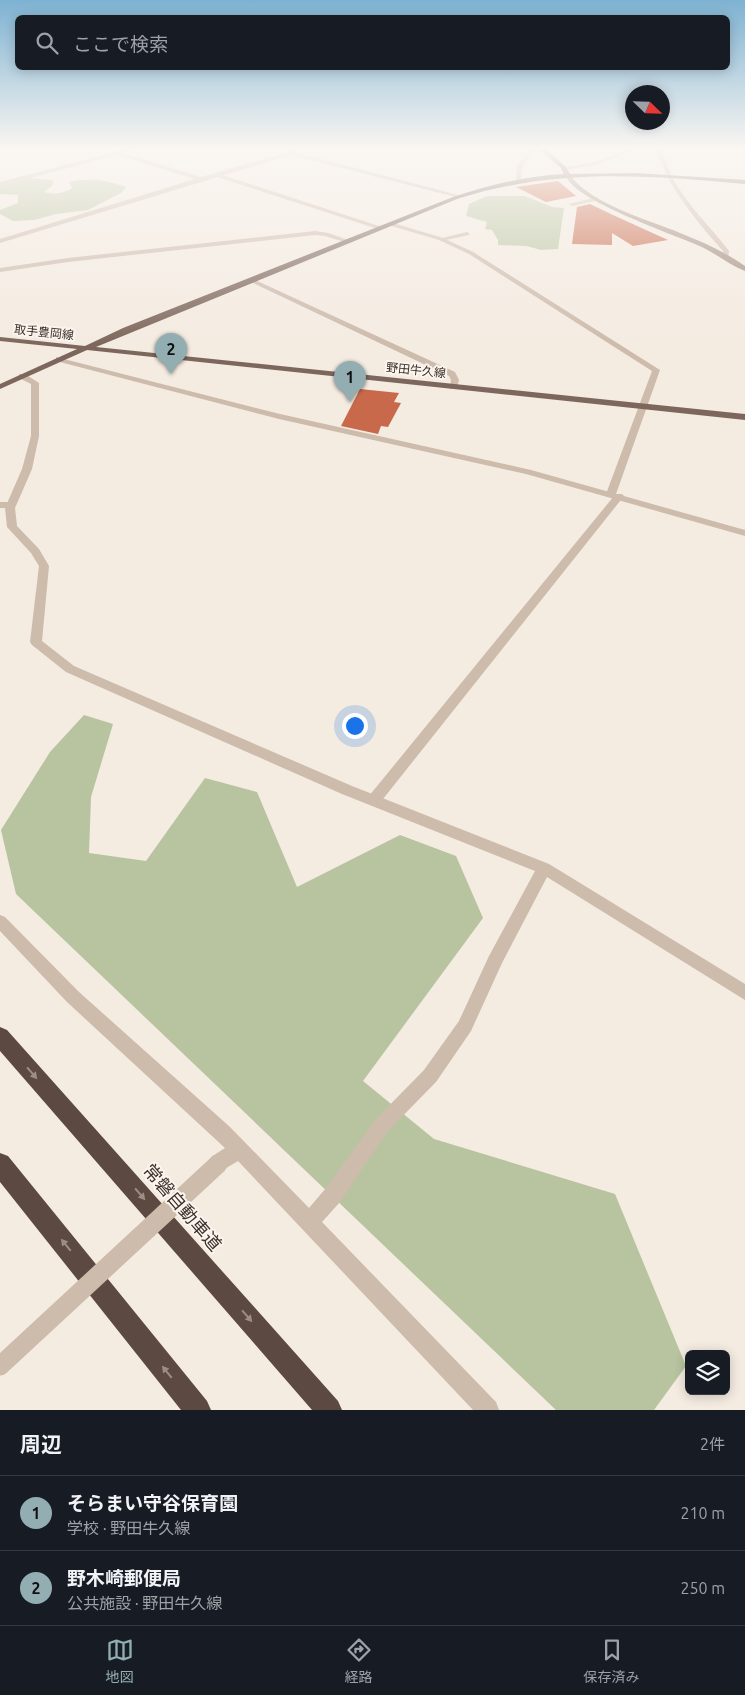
<!DOCTYPE html>
<html lang="ja">
<meta charset="utf-8">
<style>
body{margin:0;font-family:Ubuntu,"Noto Sans JP",sans-serif;background:#20242c;color:#f1f3f6}
.controls{position:absolute;right:15px;bottom:15px;display:grid;overflow:hidden;border-radius:8px;box-shadow:0 2px 12px #0003}
.controls button{width:45px;height:45px;display:grid;place-items:center;padding:0;border:0;border-bottom:1px solid #363941;background:#171b24;color:#f1f3f6;font:25px sans-serif}
.compass{position:absolute;left:625px;top:85px;width:45px;height:45px;border-radius:50%;background:#171b24;box-shadow:0 2px 12px #0003;rotate:113deg}
.you{position:absolute;left:354px;top:725px;width:18px;height:18px;margin:-12px;border:4px solid #fff;border-radius:50%;background:#1a73e8;box-shadow:0 0 0 8px #1a73e833}
.badge{display:grid;place-items:center;width:32px;height:32px;border-radius:50%;background:#92aeb2;color:#111;font-size:16px;font-weight:700}
.pin{position:absolute;translate:-50% -41px;filter:drop-shadow(0 1px 2px #0008)}
.pin::after{content:'';position:absolute;top:26px;width:18px;height:15px;background:inherit;clip-path:polygon(0 0,100% 0,50% 100%)}
.list{margin:0;padding:0;list-style:none}
h2{display:flex;justify-content:space-between;align-items:center;height:65px;margin:0;padding:0 20px;font-size:21px}
h2 small{font-size:16px;font-weight:400;color:#9ea1a6}
.list li{display:grid;grid-template-columns:32px 1fr auto;gap:15px;align-items:center;box-sizing:border-box;height:75px;padding:0 20px;border-top:1px solid #363941}
.list b{display:block;font-size:19px;white-space:nowrap}
.list p{margin:0;font-size:16px;white-space:nowrap;color:#9ea1a6}
.list em{font-size:16px;font-style:normal;color:#9ea1a6}
.icon{flex:none;width:28px;height:28px;fill:none;stroke:currentColor;stroke-width:2;stroke-linecap:round;stroke-linejoin:round}
.map{position:relative;flex:none;width:745px;height:1410px;overflow:hidden}
.search{position:absolute;background:#171b24;box-shadow:0 2px 12px #0003;left:15px;right:15px;top:15px;height:55px;display:flex;align-items:center;gap:12px;box-sizing:border-box;padding:0 18px;border-radius:8px;color:#9ea1a6;font-size:19px}
.sheet{height:215px;background:#171b24}
nav{display:flex;justify-content:space-around;align-items:center;box-sizing:border-box;height:70px;border-top:1px solid #363941;background:#171b24;font-size:14px;color:#9ea1a6}
nav a{display:grid;justify-items:center;gap:2px}
nav .on{color:#92aeb2}
.map>svg:first-child{display:block}
.green{fill:#b8c4a0}
.building{fill:#c8694b}
.lines{fill:none;stroke-linecap:round;stroke-linejoin:round}
.lane{fill:#cdbbac;fill-rule:evenodd}
.street{fill:#cdbbac;fill-rule:evenodd}
.secondary{fill:#a18a7d;fill-rule:evenodd}
.primary{fill:#7d675c;fill-rule:evenodd}
.highway{fill:#5c4a42;fill-rule:evenodd}
.street-bridge{stroke:#cdbbac;stroke-width:19}
.oneway{fill:#9c8e87}
.labels{text-anchor:middle;dominant-baseline:central;stroke-width:4;stroke-linejoin:round;paint-order:stroke}
.far-street-label{font-size:12px;fill:#3b302b;stroke:#fbf5ee}
.near-street-label{font-size:18px;fill:#3b302b;stroke:#fbf5ee}
</style>
<div class="map">
<svg width="745" height="1410" viewBox="0 0 745 1410">
<rect width="100%" height="100%" fill="#f4ebe1"/>
<path class="green" d="M29,178L53,180L52,186L44,192C55,195 62,194 72,188L69,182C92,177 104,180 126,187L121,193L88,210L56,214L34,220L13,221L0,214V210L18,203V195L0,194V186Z
M487,196H525L552,207L564,208L558,249L541,250L527,246L498,245V240L492,230L485,229L487,222L466,216L469,204Z
M84,715L113,724L91,797L89,853L146,861L205,778L257,792L297,887L400,835L456,856L483,918L363,1081L434,1139L615,1194L686,1366L654,1410H556L16,894L1,830L50,752Z"/>
<path class="building" d="M558,181L576,196L546,202L516,187Z
M590,204L613,215L668,240L633,246L612,233V245L572,244L577,207Z
M360,389L399,393L394,402L401,403L388,427L381,426L378,434L341,426Z"/>
<g class="lines">
<path class="lane" d="M532,148H538C528,158 520,165 521,180L516,181L517,166Z
M216,173L382,227L383,228L378,229L214,176Z
M597,197L599,200L572,206L569,204Z
M390,222L443,238L473,252L660,370L616,494H622L624,496L379,804H369L367,800L369,796L614,496H608L606,494L652,371L469,254L439,240L388,225Z
M251,278L455,372L459,380L457,387L450,389L451,380L449,376L249,281L248,280Z
M0,502H11L16,505L11,508H0Z"/>
<path class="street" d="M131,148H140L123,153L201,177L291,151L462,196L459,198L291,155L0,243V239L195,179L117,155L0,186V182Z
M634,148H642L595,165L564,170L561,168L592,163Z
M651,148C667,148 666,166 672,177C687,205 710,226 729,251L728,259H724L723,251C704,230 687,209 672,185C664,173 662,157 651,148Z
M315,231L328,233L351,241L348,243L325,236L315,235L68,262L0,272V268L68,258Z
M467,232L470,234L469,235L441,241L438,239Z
M56,357L280,414L531,470L745,530V536L526,474L279,419L56,361Z
M19,374H25L39,383V436L32,469L15,508L17,526L39,549L49,566L42,641L74,666L352,786L549,864L745,984V1000L547,877L502,963L471,1031L436,1082L387,1132L340,1202L322,1222L496,1402L499,1410H473L238,1161L218,1173L211,1171L209,1164L211,1157L225,1148L67,1002L0,931V915L5,917L79,992L230,1127L309,1208L326,1188L375,1120L424,1070L459,1021L489,956L535,871L342,794L66,672L32,645L30,642L39,566L31,553L7,527L5,508L22,469L31,436V384L19,378Z"/>
<path class="secondary" d="M566,175H570C592,205 647,219 680,233C703,242 725,252 745,266V271C730,265 716,254 702,247C676,235 571,200 566,175Z"/>
<path class="primary" d="M538,148H544L565,166L570,174L636,173L745,180V184C645,175 554,168 457,199L96,347L745,414V420L87,350L0,389V384L77,349L0,341V337L85,346L123,328L453,197C489,185 526,176 564,174L561,168Z"/>
<path class="highway" d="M0,1027L7,1030L338,1401L342,1410H312L0,1051Z
M0,1153L8,1156L207,1401L211,1410H181L0,1182Z"/>
<path class="street-bridge" d="M0,1366L218,1164"/>
</g>
<defs><path id="oneway-solid" d="M-6-.8H1V-3.2L6.5 0L1 3.2V.8H-6Z" transform="scale(1.25)"/></defs>
<g class="oneway">
<use href="#oneway-solid" transform="translate(32 1073) rotate(49)"/>
<use href="#oneway-solid" transform="translate(140 1194) rotate(49)"/>
<use href="#oneway-solid" transform="translate(66 1245) rotate(-129)"/>
<use href="#oneway-solid" transform="translate(247 1316) rotate(49)"/>
<use href="#oneway-solid" transform="translate(167 1372) rotate(-129)"/>
</g>
<linearGradient id="sky" x2="0" y2="1"><stop stop-color="#7eb2d2"/><stop offset="0.43" stop-color="#faf6f2"/><stop offset="1" stop-color="#faf6f2" stop-opacity="0"/></linearGradient>
<rect width="745" height="345" fill="url(#sky)"/>
<g class="labels">
<g class="far-street-label">
<text transform="translate(44 332) rotate(6)">取手豊岡線</text>
<text transform="translate(416 370) rotate(6)">野田牛久線</text>
</g>
<g class="near-street-label">
<text transform="translate(183 1207) rotate(49)">常磐自動車道</text>
</g>
</g>
</svg>
<div class="controls">
<button><svg class="icon" aria-label="layers" viewBox="0 0 24 24"><path d="M12 4l9 5-9 5-9-5zM3 14l9 5 9-5"/></svg></button>
</div>
<svg class="compass" viewBox="-18 -18 36 36"><path d="M0-13l5 13h-10z" fill="#e53935"/><path d="M0 13l5-13h-10z" fill="#9ea1a6"/></svg>
<div class="you"></div>
<div class="pin badge" style="left:350px;top:402px">1</div>
<div class="pin badge" style="left:171px;top:374px">2</div>
<div class="search"><svg class="icon" aria-label="search" viewBox="0 0 24 24"><circle cx="10" cy="10" r="6"/><path d="M15 15l6 6"/></svg>ここで検索</div>
</div>
<section class="sheet">
<h2>周辺<small>2件</small></h2>
<ul class="list">
<li><span class="badge">1</span><div><b>そらまい守谷保育園</b><p>学校 · 野田牛久線</p></div><em>210 m</em></li>
<li><span class="badge">2</span><div><b>野木崎郵便局</b><p>公共施設 · 野田牛久線</p></div><em>250 m</em></li>
</ul>
</section>
<nav>
<a class="on"><svg class="icon" aria-label="map" viewBox="0 0 24 24"><path d="M3 6l6-2 6 2 6-2v14l-6 2-6-2-6 2zM9 4v14M15 6v14"/></svg>地図</a>
<a><svg class="icon" aria-label="directions" viewBox="0 0 24 24"><path d="M12 3l9 9-9 9-9-9zM9 14v-3h6M13 9l2 2-2 2"/></svg>経路</a>
<a><svg class="icon" aria-label="saved" viewBox="0 0 24 24"><path d="M7 4h10v16l-5-4-5 4z"/></svg>保存済み</a>
</nav>
